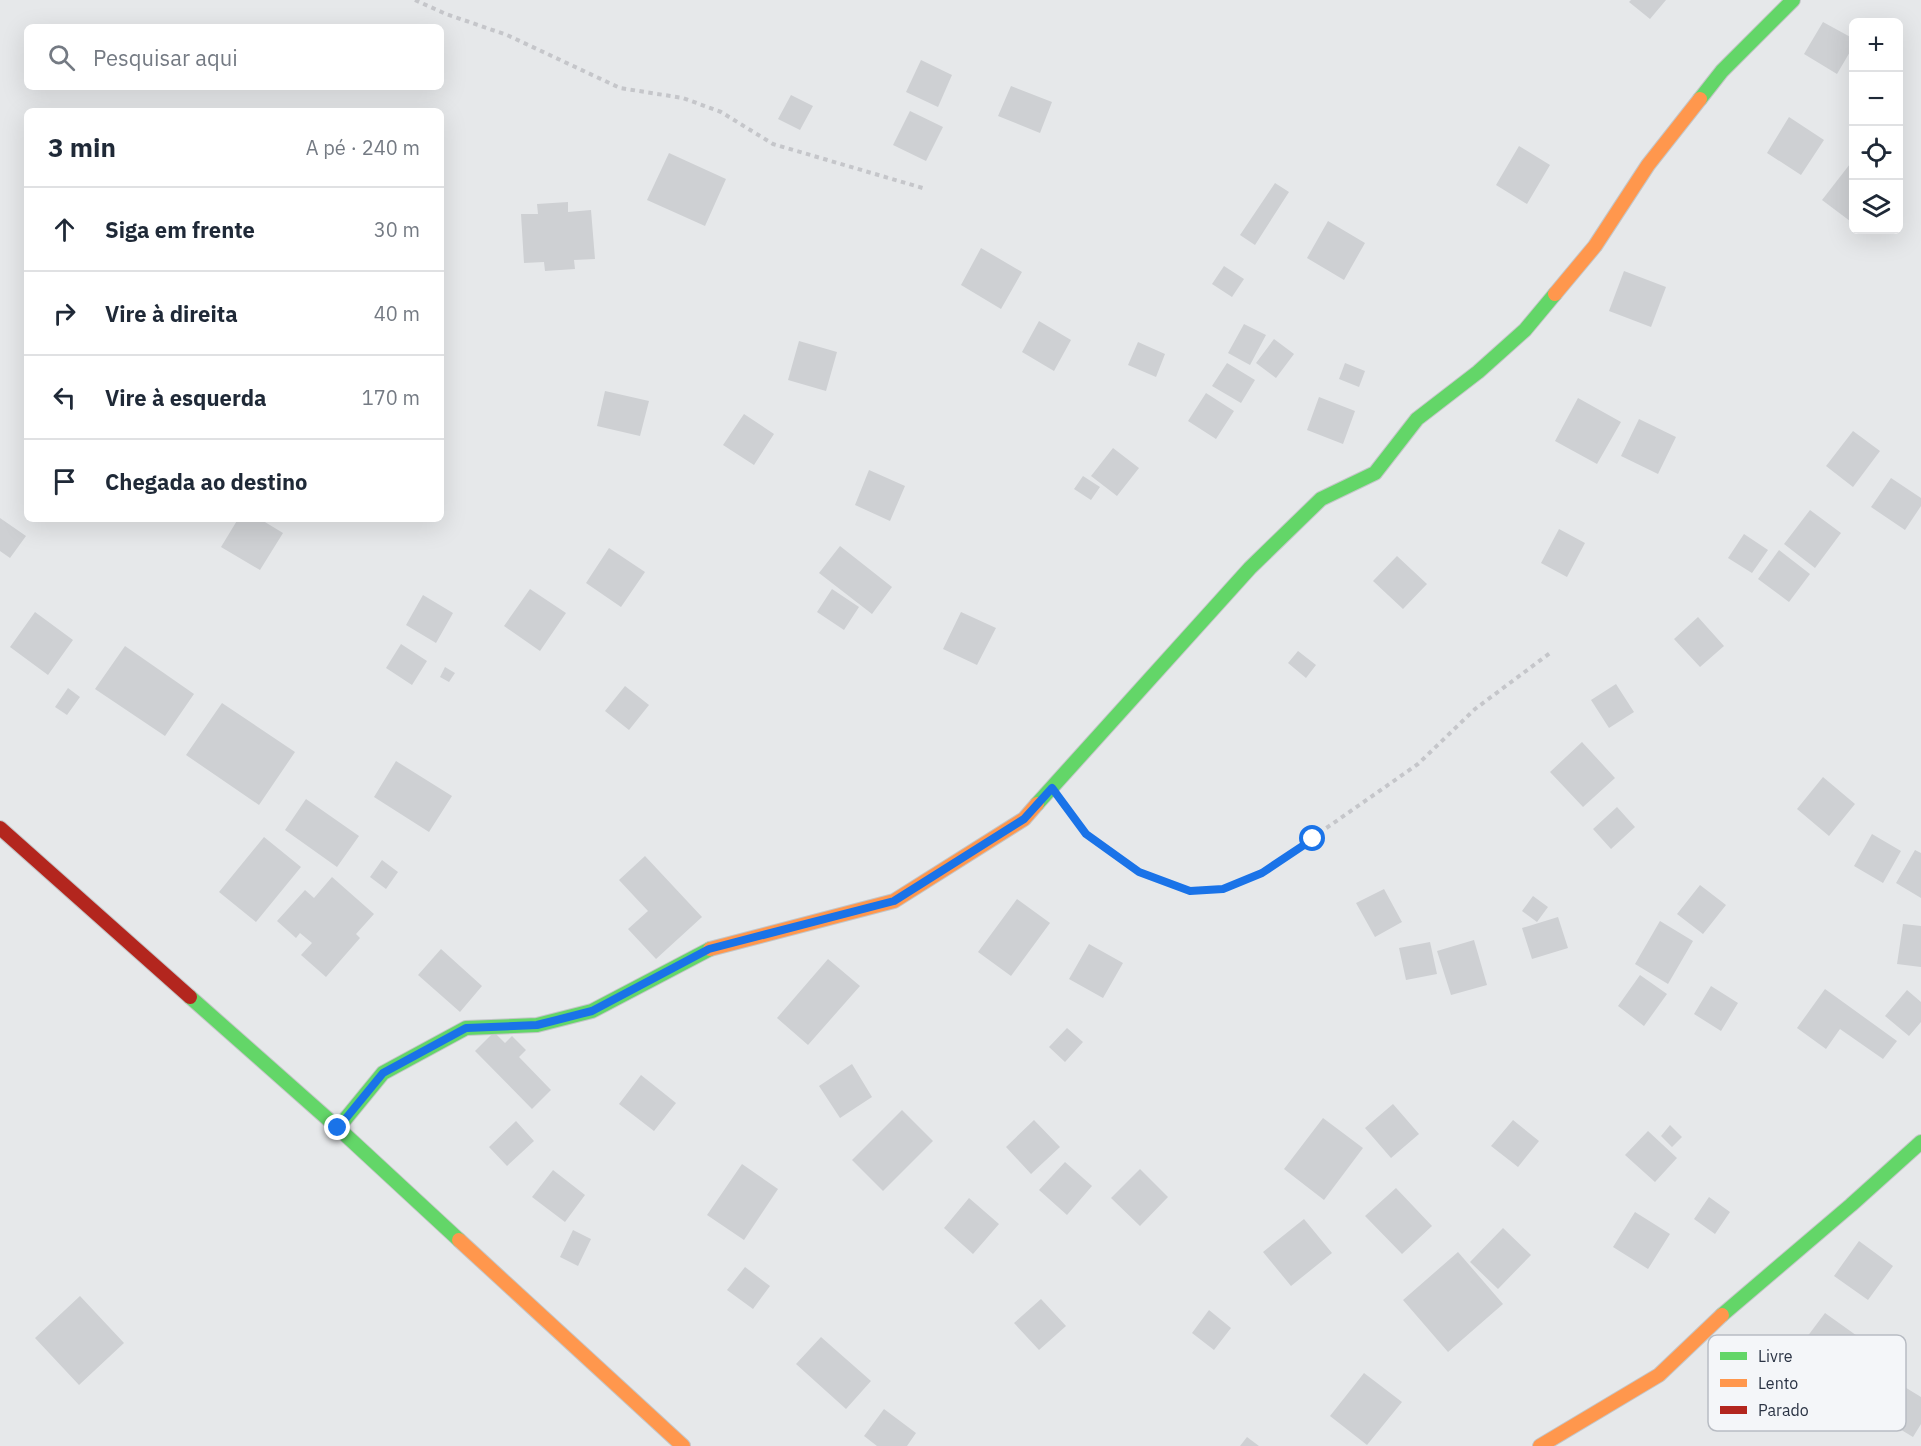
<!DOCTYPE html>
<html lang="pt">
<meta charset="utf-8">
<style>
body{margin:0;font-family:"IBM Plex Sans",sans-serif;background:#f6f6f7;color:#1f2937}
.controls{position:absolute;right:18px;top:18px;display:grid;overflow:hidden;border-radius:9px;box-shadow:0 6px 24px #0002}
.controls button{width:54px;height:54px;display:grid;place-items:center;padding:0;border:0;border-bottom:2px solid #e0e1e3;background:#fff;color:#1f2937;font:30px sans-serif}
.stop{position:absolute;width:18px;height:18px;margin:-14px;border:4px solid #1a73e8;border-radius:50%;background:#fff}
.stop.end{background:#1a73e8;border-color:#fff;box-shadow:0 2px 6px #0008}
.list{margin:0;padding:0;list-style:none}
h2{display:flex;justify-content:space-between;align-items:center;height:78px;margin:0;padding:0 24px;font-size:26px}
h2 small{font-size:20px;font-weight:400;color:#747a83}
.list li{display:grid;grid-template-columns:39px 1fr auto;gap:18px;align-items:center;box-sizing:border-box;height:84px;padding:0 24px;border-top:2px solid #e0e1e3}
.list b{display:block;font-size:22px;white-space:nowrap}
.list em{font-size:20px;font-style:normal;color:#747a83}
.icon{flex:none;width:33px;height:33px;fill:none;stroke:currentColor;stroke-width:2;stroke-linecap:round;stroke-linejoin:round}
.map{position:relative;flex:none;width:1921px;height:1446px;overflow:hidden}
.search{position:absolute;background:#fff;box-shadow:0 6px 24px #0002;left:24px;top:24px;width:420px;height:66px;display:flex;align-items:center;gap:15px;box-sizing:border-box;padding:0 21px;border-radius:9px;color:#747a83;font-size:22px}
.panel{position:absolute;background:#fff;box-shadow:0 6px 24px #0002;left:24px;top:108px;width:420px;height:414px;border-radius:9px}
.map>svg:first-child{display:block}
.building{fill:#ced0d3}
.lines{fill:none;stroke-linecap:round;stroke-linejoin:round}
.fast-casing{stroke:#c4c6c8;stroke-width:16}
.slow-casing{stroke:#c4c6c8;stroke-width:16}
.jam-casing{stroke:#c4c6c8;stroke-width:16}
.path{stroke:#c5c6ca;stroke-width:4;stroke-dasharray:4.5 4.5;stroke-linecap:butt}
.fast{stroke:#63d668;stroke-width:14}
.slow{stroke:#ff974d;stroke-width:14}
.jam{stroke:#b3261e;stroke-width:14}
.route{stroke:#1a73e8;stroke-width:8}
.key{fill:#f4f6f9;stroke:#b8bcc3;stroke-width:1.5}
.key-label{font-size:16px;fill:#2b3445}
</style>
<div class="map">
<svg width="1921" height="1446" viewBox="0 0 1921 1446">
<rect width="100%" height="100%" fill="#e6e8ea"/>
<path class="building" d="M1631,0H1666L1650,19L1629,2Z
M1823,22L1854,39V45L1837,74L1804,54Z
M921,60L952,75L938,107L906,92Z
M1011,86L1052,102L1040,133L998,116Z
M791,95L813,106L800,130L778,119Z
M910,111L943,127L926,161L893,145Z
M1789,117L1824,140L1801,175L1767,153Z
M1519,146L1550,165L1527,204L1496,185Z
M669,153L726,179L705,226L647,200Z
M1850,164L1854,167V224L1822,200Z
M1275,183L1289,192L1255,245L1240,235Z
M568,202V212L591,210L595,259L574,260L575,269L545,271L544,262L524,263L521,214H538L537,204Z
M1328,221L1365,243L1344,280L1307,258Z
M981,248L1022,272L1001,309L961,285Z
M1224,266L1244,279L1232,297L1212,284Z
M1624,271L1666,287L1651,327L1609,311Z
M1039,321L1071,340L1054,371L1022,352Z
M1244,324L1266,335L1250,365L1228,353Z
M1274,339L1294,354L1276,378L1256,363Z
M799,341L837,352L826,391L788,380Z
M1138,342L1165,354L1156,377L1128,365Z
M1227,363L1255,380L1241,403L1212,386Z
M1345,363L1365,371L1359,387L1339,379Z
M605,391L649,401L640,436L597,426Z
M1206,393L1234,411L1216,439L1188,421Z
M1319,397L1355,411L1343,444L1307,430Z
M1578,398L1621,422L1597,464L1555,441Z
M744,414L774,434L754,465L723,445Z
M1639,419L1676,437L1658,474L1621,456Z
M1853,431L1880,451L1853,487L1826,466Z
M1113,448L1139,468L1117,496L1091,476Z
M869,470L905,486L890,521L855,505Z
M1083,476L1100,487L1091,500L1074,489Z
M1891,478L1921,498V506L1905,530L1871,507Z
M1810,510L1841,533L1815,568L1784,544Z
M0,518L26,536L10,558L0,551Z
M238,519H260L283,533L260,570L221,547Z
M1559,529L1585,543L1567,577L1541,563Z
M1744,534L1768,550L1752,573L1728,558Z
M840,546L892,587L872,614L819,573Z
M609,548L645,572L621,607L586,583Z
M1779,550L1810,574L1789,602L1758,579Z
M1397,556L1427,584L1403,609L1373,581Z
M530,589L566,613L540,651L504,626Z
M832,589L859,607L844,630L817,612Z
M423,595L453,613L436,643L406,625Z
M35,612L73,640L48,675L10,647Z
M961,612L996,628L977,665L943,649Z
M1698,617L1724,646L1700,667L1674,639Z
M401,644L427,661L412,685L386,668Z
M125,646L194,694L165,736L95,689Z
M1298,651L1316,665L1306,678L1288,663Z
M445,667L455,673L449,682L440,677Z
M1616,684L1634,712L1609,728L1591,700Z
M625,686L649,705L629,730L605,711Z
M68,688L80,697L67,715L55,707Z
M222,703L295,752L259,805L186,755Z
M1582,742L1615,778L1583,807L1550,772Z
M396,761L452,796L429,832L374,797Z
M1823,777L1855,804L1829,836L1797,809Z
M306,799L359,836L337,867L285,830Z
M1617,807L1635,827L1611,849L1593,829Z
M1872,834L1901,851L1883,883L1854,866Z
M264,837L301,867L256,922L219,892Z
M1915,850L1921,853V898L1896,883Z
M645,856L702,917L656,959L628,929L648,911L619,880Z
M382,860L398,872L386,889L370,877Z
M332,877L374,914L356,934L360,938L326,977L301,955L312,943L300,933L296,938L277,921L305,890L314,898Z
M1700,885L1726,905L1703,934L1677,914Z
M1384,889L1402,922L1375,937L1356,903Z
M1533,896L1548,907L1537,922L1522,911Z
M1017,899L1050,923L1011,976L978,952Z
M1558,917L1568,948L1532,959L1522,928Z
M1660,921L1693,941L1668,984L1635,964Z
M1903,924L1921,926V967L1897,964Z
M1474,940L1487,985L1451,995L1437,951Z
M1430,942L1437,974L1406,980L1399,948Z
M1089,944L1123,963L1103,998L1069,979Z
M441,949L482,986L460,1012L418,975Z
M828,959L860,986L808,1045L777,1018Z
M1640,975L1667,994L1644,1026L1618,1006Z
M1711,986L1738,1003L1721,1031L1694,1014Z
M1825,989L1897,1041L1883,1059L1840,1029L1826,1049L1797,1028Z
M1907,990L1921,1002V1022L1909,1036L1885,1016Z
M1067,1028L1083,1042L1065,1062L1049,1047Z
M494,1032L505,1043L512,1036L526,1050L519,1057L551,1090L532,1109L475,1051Z
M852,1064L872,1097L840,1118L819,1086Z
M641,1075L676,1103L654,1131L619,1104Z
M1393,1104L1419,1134L1391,1158L1365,1128Z
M902,1110L933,1141L883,1191L852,1160Z
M1323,1118L1363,1148L1324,1200L1284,1169Z
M1034,1120L1060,1147L1031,1174L1006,1147Z
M1513,1120L1539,1141L1518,1167L1491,1146Z
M516,1121L534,1141L507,1166L489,1147Z
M1670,1125L1682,1137L1672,1147L1661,1136Z
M1648,1131L1677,1158L1655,1182L1625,1155Z
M1065,1162L1092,1186L1067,1215L1039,1190Z
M742,1164L778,1189L744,1240L707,1215Z
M1140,1169L1168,1197L1140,1226L1111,1198Z
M553,1170L585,1195L565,1222L532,1197Z
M1396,1188L1432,1226L1402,1254L1365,1216Z
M1709,1197L1730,1212L1715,1234L1694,1219Z
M969,1198L999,1224L973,1254L944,1228Z
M1635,1212L1670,1234L1648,1269L1613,1247Z
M1304,1219L1332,1253L1291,1286L1263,1252Z
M1503,1228L1531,1255L1498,1289L1470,1262Z
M573,1230L591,1239L578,1266L560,1257Z
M1859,1241L1893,1266L1868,1300L1834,1276Z
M1458,1252L1503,1304L1448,1352L1403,1300Z
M745,1267L770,1286L753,1309L727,1290Z
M80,1296L124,1343L79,1385L35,1338Z
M1041,1299L1066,1326L1039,1350L1014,1323Z
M1209,1310L1231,1328L1214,1350L1192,1333Z
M1825,1313L1860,1338L1829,1378L1795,1353Z
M821,1337L871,1381L846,1409L796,1364Z
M1364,1373L1402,1402L1367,1445L1330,1416Z
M1890,1378L1921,1397V1424L1913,1437L1870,1411Z
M884,1409L916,1433L907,1446H877L864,1436Z
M1247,1437L1259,1446H1240Z"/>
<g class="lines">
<defs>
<path id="fast" d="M1700,99L1722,71L1793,0
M1037,804L1250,568L1321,499L1375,473L1417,419L1478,372L1525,330L1555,294
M190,997L338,1128L459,1240
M338,1128L383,1073L466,1028L537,1025L592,1011L710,949
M1722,1315L1851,1205L1921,1142"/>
<path id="slow" d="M1555,294L1595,246L1648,165L1700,99
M710,949L894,901L1024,819L1037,804
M459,1240L683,1446
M1540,1446L1659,1375L1722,1315"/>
<path id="jam" d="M0,828L190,997"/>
</defs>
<use href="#fast" class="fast-casing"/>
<use href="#slow" class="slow-casing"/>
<use href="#jam" class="jam-casing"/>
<path class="path" d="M415,0L446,14L507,35L620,88L683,98L721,112L773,144L926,189
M1072,815L1086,834L1139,872L1190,891L1223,889L1262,873L1418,764L1475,709L1550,653"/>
<use href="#fast" class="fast"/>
<use href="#slow" class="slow"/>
<use href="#jam" class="jam"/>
</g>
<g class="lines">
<path class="route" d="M338,1128L383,1073L466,1028L537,1025L592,1011L709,949L894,901L1024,819L1052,788L1086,834L1139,872L1190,891L1223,889L1262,873L1313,839"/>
</g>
<rect x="1708" y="1335" width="198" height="96" rx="9" class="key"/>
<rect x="1720" y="1352" width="27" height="8" fill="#63d668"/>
<rect x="1720" y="1379" width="27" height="8" fill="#ff974d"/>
<rect x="1720" y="1406" width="27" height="8" fill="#b3261e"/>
<g class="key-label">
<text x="1758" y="1362">Livre</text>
<text x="1758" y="1389">Lento</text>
<text x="1758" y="1416">Parado</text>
</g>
</svg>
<div class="controls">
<button>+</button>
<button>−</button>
<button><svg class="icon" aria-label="locate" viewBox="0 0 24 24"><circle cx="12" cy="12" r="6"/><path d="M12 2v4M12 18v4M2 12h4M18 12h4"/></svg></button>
<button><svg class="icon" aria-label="layers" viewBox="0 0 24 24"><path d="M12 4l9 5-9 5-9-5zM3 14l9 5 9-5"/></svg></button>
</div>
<div class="stop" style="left:1313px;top:839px"></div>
<div class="stop end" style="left:338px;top:1128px"></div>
<div class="search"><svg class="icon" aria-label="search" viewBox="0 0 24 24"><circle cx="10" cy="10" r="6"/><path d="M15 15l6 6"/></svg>Pesquisar aqui</div>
<section class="panel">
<h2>3 min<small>A pé · 240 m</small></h2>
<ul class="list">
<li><svg class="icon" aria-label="ahead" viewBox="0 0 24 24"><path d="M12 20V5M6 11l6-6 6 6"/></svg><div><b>Siga em frente</b></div><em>30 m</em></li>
<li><svg class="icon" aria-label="right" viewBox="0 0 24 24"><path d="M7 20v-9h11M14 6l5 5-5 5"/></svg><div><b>Vire à direita</b></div><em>40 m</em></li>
<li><svg class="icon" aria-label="left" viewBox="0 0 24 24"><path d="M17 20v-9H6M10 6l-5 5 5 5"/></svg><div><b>Vire à esquerda</b></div><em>170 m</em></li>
<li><svg class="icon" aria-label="arrive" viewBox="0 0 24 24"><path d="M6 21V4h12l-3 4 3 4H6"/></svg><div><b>Chegada ao destino</b></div></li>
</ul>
</section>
</div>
